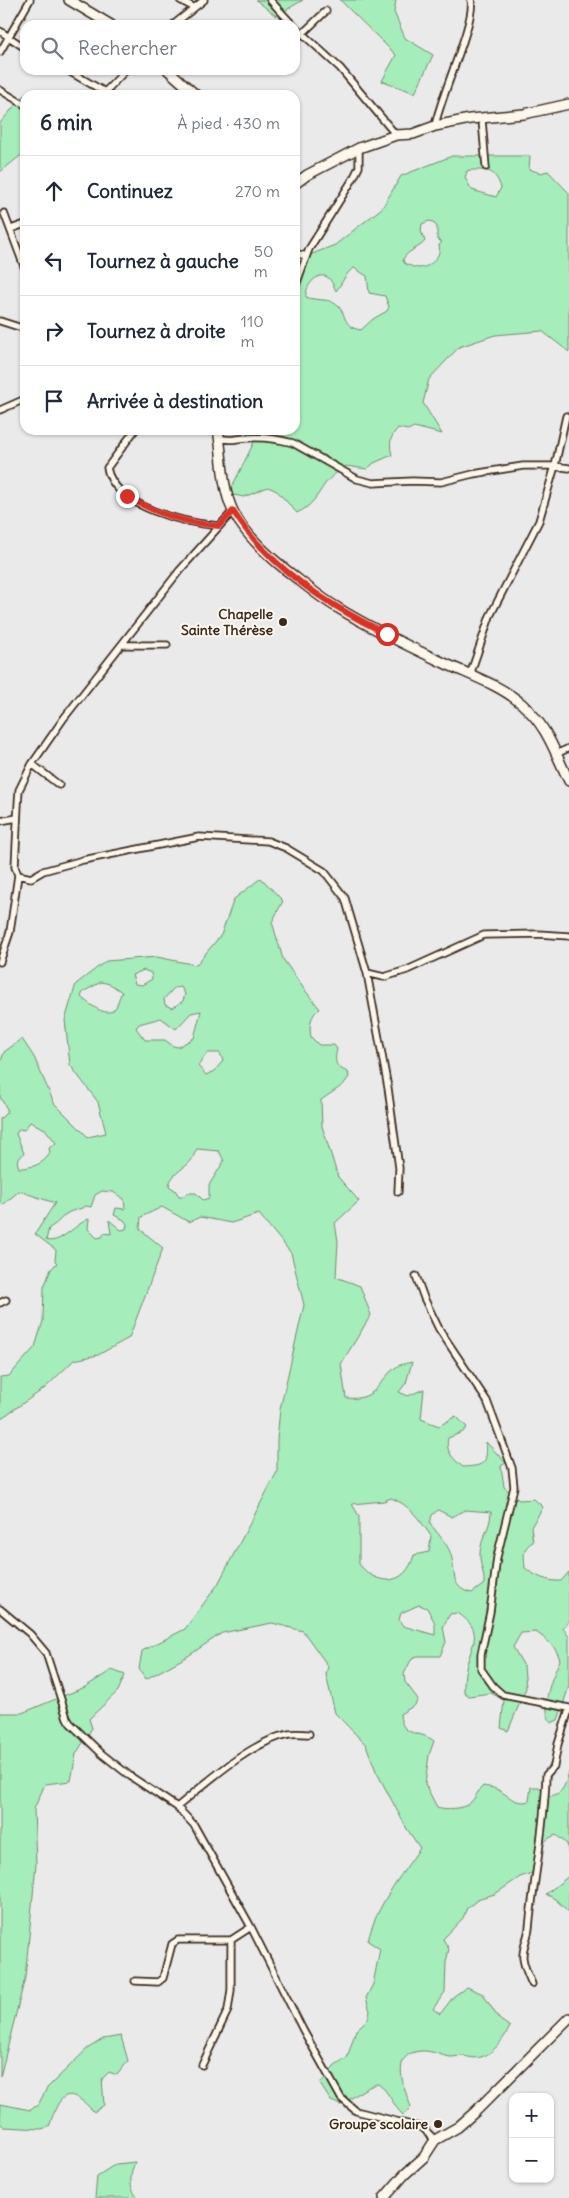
<!DOCTYPE html>
<html lang="fr">
<meta charset="utf-8">
<style>
body{margin:0;font-family:Delius,sans-serif;background:#f6f6f7;color:#1f2937}
.controls{position:absolute;right:15px;bottom:15px;display:grid;overflow:hidden;border-radius:10px;box-shadow:0 1px 4px #0004}
.controls button{width:45px;height:45px;display:grid;place-items:center;padding:0;border:0;border-bottom:1px solid #e0e1e3;background:#fff;color:#1f2937;font:25px sans-serif}
.stop{position:absolute;width:15px;height:15px;margin:-11px;border:4px solid #d93025;border-radius:50%;background:#fff}
.stop.end{background:#d93025;border-color:#fff;box-shadow:0 1px 5px #0008}
.list{margin:0;padding:0;list-style:none}
h2{display:flex;justify-content:space-between;align-items:center;height:65px;margin:0;padding:0 20px;font-size:21px}
h2 small{font-size:16px;font-weight:400;color:#747a83}
.list li{display:grid;grid-template-columns:32px 1fr auto;gap:15px;align-items:center;box-sizing:border-box;height:70px;padding:0 20px;border-top:1px solid #e0e1e3}
.list b{display:block;font-size:19px;white-space:nowrap}
.list em{font-size:16px;font-style:normal;color:#747a83}
.icon{flex:none;width:28px;height:28px;fill:none;stroke:currentColor;stroke-width:2;stroke-linecap:round;stroke-linejoin:round}
.map{position:relative;flex:none;width:569px;height:2198px;overflow:hidden}
.search{position:absolute;background:#fff;box-shadow:0 1px 4px #0004;left:20px;top:20px;width:280px;height:55px;display:flex;align-items:center;gap:12px;box-sizing:border-box;padding:0 18px;border-radius:15px;color:#747a83;font-size:19px}
.panel{position:absolute;background:#fff;box-shadow:0 1px 4px #0004;left:20px;top:90px;width:280px;height:345px;border-radius:15px}
.map>svg:first-child{display:block}
.green{fill:#a5edbb;stroke:#708c6c;fill-rule:evenodd}
.lines{fill:none;stroke-linecap:round;stroke-linejoin:round}
.street-casing{stroke:#3b2a1e;stroke-width:9}
.secondary-casing{stroke:#3b2a1e;stroke-width:12}
.street{stroke:#fbf7ec;stroke-width:5.5}
.secondary{stroke:#fbf7ec;stroke-width:9}
.route{stroke:#d93025;stroke-width:6}
.poi-dot{fill:#3b2a1e;stroke:#fbf7ec;stroke-width:2}
.labels{text-anchor:middle;dominant-baseline:central;stroke-width:4;stroke-linejoin:round;paint-order:stroke}
.poi-label{font-size:14px;font-weight:bold;fill:#3b2a1e;stroke:#fbf7ec;text-anchor:end}
</style>
<div class="map">
<svg width="569" height="2198" viewBox="0 0 569 2198">
<rect width="100%" height="100%" fill="#eaeaeb"/>
<filter id="ink" filterUnits="userSpaceOnUse"><feTurbulence type="fractalNoise" baseFrequency=".02" numOctaves="2"/><feDisplacementMap in="SourceGraphic" scale="10" xChannelSelector="R" yChannelSelector="G"/><feConvolveMatrix kernelMatrix="1 2 1 2 8 2 1 2 1" color-interpolation-filters="sRGB"/></filter>
<g filter="url(#ink)">
<path class="green" d="M256,0H303L276,16Z
M340,0H396L394,12L405,38L433,55L415,93L382,81L396,55Z
M24,95L25,152L0,172V123Z
M452,156H530L529,169L540,173L548,171L569,193V352L542,331L495,335L459,347L429,379L423,403L442,434L414,427L408,430L398,428C390,437 389,443 392,455L374,463L367,469L346,466C339,471 330,477 325,484C316,497 312,506 297,513L277,491L268,487L244,497L234,495L227,497L260,430H295V288L307,256L335,245L382,208L401,176ZM470,170C488,170 495,169 501,188L496,197L472,190L465,178L467,171ZM429,221L433,222L437,227V239L442,242L439,245C442,255 431,267 420,268C414,268 408,265 404,263L403,259C409,249 419,249 425,241L421,231L422,224ZM354,268L367,276L369,293L385,296L389,307L387,311L373,319L361,330C340,327 349,312 334,303C326,298 315,301 306,297C304,288 317,271 327,277C331,279 334,287 336,291C342,284 346,272 354,268Z
M261,878L283,901L272,922L283,959L304,989L320,1009C310,1014 309,1027 311,1037L319,1045H334L337,1049C334,1062 335,1067 348,1072L349,1077L343,1085L321,1100L322,1126L338,1177L359,1201L335,1223L338,1241L336,1277L360,1286L371,1315L341,1364L346,1398C380,1402 379,1375 400,1365C403,1364 408,1363 412,1362L406,1383L399,1392L408,1396L424,1389L421,1419L439,1426L456,1416L467,1427L463,1432L448,1438C445,1451 453,1459 463,1467C484,1466 488,1464 486,1442L506,1463L501,1466L504,1487L519,1500L534,1499L543,1507L531,1527L533,1542C522,1548 524,1556 525,1568C535,1576 548,1582 561,1581L569,1572V1621L563,1628L569,1637V1686L558,1720L551,1723C540,1704 552,1678 560,1660C556,1646 547,1640 536,1632L521,1633L513,1647L524,1666L526,1688L508,1731L501,1728L504,1700L491,1693L469,1696L464,1692C464,1684 464,1675 466,1668C472,1642 485,1632 458,1613L450,1614L443,1627L446,1642L440,1656H417L411,1660L404,1674L405,1682L418,1699L415,1705L400,1714C402,1739 419,1729 434,1741L429,1755L425,1784L437,1807C446,1810 463,1809 470,1803C476,1798 477,1791 483,1786C487,1787 492,1787 496,1789C508,1794 514,1805 529,1801L531,1787H539L550,1796C564,1794 565,1784 569,1772V1857L567,1844L556,1835C538,1841 539,1855 535,1872L520,1877L495,1894L480,1898L467,1908L463,1918L443,1939L449,1949L446,1962L445,1992L433,2009L440,2014L454,1996L467,1987L483,1994L499,2019L510,2027C504,2038 494,2054 481,2057C474,2059 470,2057 463,2056C459,2056 455,2057 451,2057C441,2056 431,2050 421,2051C388,2053 405,2090 411,2107L403,2115C393,2106 390,2092 378,2084C363,2087 354,2098 341,2105L331,2101L320,2084L335,2066L347,2058L356,2030L368,2019L370,2011L366,1998L373,1984L380,1949L368,1941C376,1906 400,1877 420,1848L407,1829L376,1771L366,1745L335,1713L326,1675L328,1666L303,1631L272,1623L222,1633L188,1656L146,1679L139,1669L142,1651L185,1629L218,1584L277,1472V1440L280,1409L304,1305L291,1253L259,1214L231,1223L200,1217L189,1222L162,1207L141,1217L140,1229L163,1248L129,1338L98,1355L74,1360L45,1388L0,1419V1377L9,1376L35,1347L43,1321L44,1287L51,1269L57,1263L55,1261L56,1250L35,1234L55,1203L19,1191L4,1204L0,1205V1119L6,1113L7,1109L0,1097V1064L4,1052L22,1039L34,1057L54,1103L88,1137L106,1133L98,1102L70,1065L65,1020L76,984L106,961L157,957L196,965L221,935L234,899ZM144,970L151,973L152,979L142,985L135,984L132,975ZM101,982L110,984L122,992C119,997 118,1003 116,1007C108,1021 87,1002 81,997L83,992ZM181,987L185,994L183,1001L172,1008L165,1005L164,999L174,988ZM201,1011L194,1038L178,1047L173,1046L165,1040H145L136,1028L139,1024L161,1018L176,1029L191,1013ZM207,1053H220L223,1061L214,1071L206,1075L198,1066ZM30,1122L45,1129L56,1143L49,1148L50,1153C43,1165 31,1168 19,1168L17,1161L24,1153L16,1134L19,1129L24,1130ZM197,1149L219,1151L224,1161L209,1185V1198L203,1200L196,1193H187L185,1196H179L175,1190L169,1186C170,1176 181,1170 188,1164C192,1161 194,1154 197,1149ZM102,1191L113,1192L124,1199L125,1209L116,1208L114,1215L124,1220L127,1224L126,1229L121,1230L109,1220L111,1234L104,1233L102,1237L97,1238L88,1229L89,1219C75,1224 60,1245 46,1240L49,1228C57,1224 60,1219 66,1214C71,1210 80,1210 86,1206L91,1207L95,1195ZM391,1498C409,1504 420,1520 431,1536L429,1552L414,1555C406,1586 377,1587 359,1564V1516L352,1504L384,1501ZM438,1510L452,1517L465,1510L491,1512C490,1531 481,1536 480,1553C479,1564 485,1573 484,1584L472,1593C448,1588 457,1569 450,1552C446,1542 436,1532 430,1523L432,1515ZM419,1605L427,1608L435,1623V1635L403,1626L399,1620L401,1613Z
M112,1670L125,1675L118,1691L89,1719L92,1728L76,1754L71,1781L45,1784L34,1809L36,1864L25,1978L0,2077V1713H22L85,1687Z
M569,1876V1912L555,1899L546,1894Z
M121,2036L128,2061L117,2075L109,2072L102,2079L104,2105L94,2112C66,2082 59,2096 49,2127L41,2129L4,2127L0,2123L1,2104L30,2110L38,2105L47,2088L87,2049L103,2039Z
M135,2162C130,2175 128,2187 138,2198H95L97,2176L116,2164Z"/>
<g class="lines">
<defs>
<path id="street" d="M180,0L193,7
M270,0L293,25
M173,25L204,0
M295,27L340,68L396,135
M0,31L25,48
M302,34L326,11
M0,52L30,0
M67,70L110,95
M0,90L25,105
M105,92L126,70
M482,120L486,167
M435,126C440,97 476,21 471,0
M4,213L25,269
M11,229L25,224
M295,253L306,256
M295,288L309,249L353,179L359,167V148
M0,321L25,329
M0,410L25,399
M135,430L107,468C115,508 186,523 219,526
M219,438C230,442 237,438 248,438C263,437 278,439 293,443L357,479L373,483L412,481L441,482L473,474L523,466H555L569,468
M122,645H167
M470,675L490,616L539,521L555,466L566,416
M556,754L569,748
M32,764L59,785
M0,821L17,818
M18,875L31,878L43,871L83,860L199,837L268,841L286,848L324,871L345,898L367,973L388,1088L399,1168L398,1192
M0,962L10,932L18,875L15,867L18,805L19,790L32,764L64,718L180,570L233,511
M367,973L384,977L407,970L484,935L538,934L569,936
M416,1276L424,1298L439,1329L487,1401L512,1468L514,1487L497,1557L490,1612L481,1654V1669L493,1686L503,1695L569,1708
M0,1303L6,1300
M0,1609L30,1634L46,1653L67,1718L70,1723L102,1754L130,1776L177,1807L194,1825L251,1927L303,2030L341,2098L356,2111L423,2128L435,2140
M177,1807C206,1783 252,1741 289,1734C295,1733 303,1734 309,1734
M135,1981L158,1982L163,1978L172,1944L178,1940H231L251,1927
M532,1984C528,1975 524,1967 523,1958C522,1948 528,1938 529,1928C534,1877 545,1826 546,1775L554,1766L558,1744L569,1710
M202,2065L228,2010L231,1990V1940"/>
<path id="secondary" d="M69,0L111,25
M168,70L196,95
M295,184L307,175L359,148L396,135L413,134L435,126L470,119L524,114L569,104
M218,430C223,457 221,486 233,511C245,535 266,554 286,570C303,583 319,597 338,608C370,628 408,646 442,662C469,675 499,684 522,704C548,727 554,751 569,781
M384,2198L404,2175L424,2157L435,2140L458,2127L476,2111L569,2018"/>
</defs>
<use href="#street" class="street-casing"/>
<use href="#secondary" class="secondary-casing"/>
<use href="#street" class="street"/>
<use href="#secondary" class="secondary"/>
</g>
</g>
<g class="lines" filter="url(#ink)">
<path class="route" d="M127,496C155,514 186,523 219,526L233,511C269,568 328,605 387,634"/>
</g>
<g class="poi-dot">
<circle cx="283" cy="622" r="5"/>
<circle cx="438" cy="2124" r="5"/>
</g>
<g class="labels">
<g class="poi-label">
<text x="273" y="614">Chapelle<tspan x="273" dy="16">Sainte Thérèse</tspan></text>
<text x="428" y="2124">Groupe scolaire</text>
</g>
</g>
</svg>
<div class="controls">
<button>+</button>
<button>−</button>
</div>
<div class="stop" style="left:387px;top:634px"></div>
<div class="stop end" style="left:127px;top:496px"></div>
<div class="search"><svg class="icon" aria-label="search" viewBox="0 0 24 24"><circle cx="10" cy="10" r="6"/><path d="M15 15l6 6"/></svg>Rechercher</div>
<section class="panel">
<h2>6 min<small>À pied · 430 m</small></h2>
<ul class="list">
<li><svg class="icon" aria-label="ahead" viewBox="0 0 24 24"><path d="M12 20V5M6 11l6-6 6 6"/></svg><div><b>Continuez</b></div><em>270 m</em></li>
<li><svg class="icon" aria-label="left" viewBox="0 0 24 24"><path d="M17 20v-9H6M10 6l-5 5 5 5"/></svg><div><b>Tournez à gauche</b></div><em>50 m</em></li>
<li><svg class="icon" aria-label="right" viewBox="0 0 24 24"><path d="M7 20v-9h11M14 6l5 5-5 5"/></svg><div><b>Tournez à droite</b></div><em>110 m</em></li>
<li><svg class="icon" aria-label="arrive" viewBox="0 0 24 24"><path d="M6 21V4h12l-3 4 3 4H6"/></svg><div><b>Arrivée à destination</b></div></li>
</ul>
</section>
</div>
